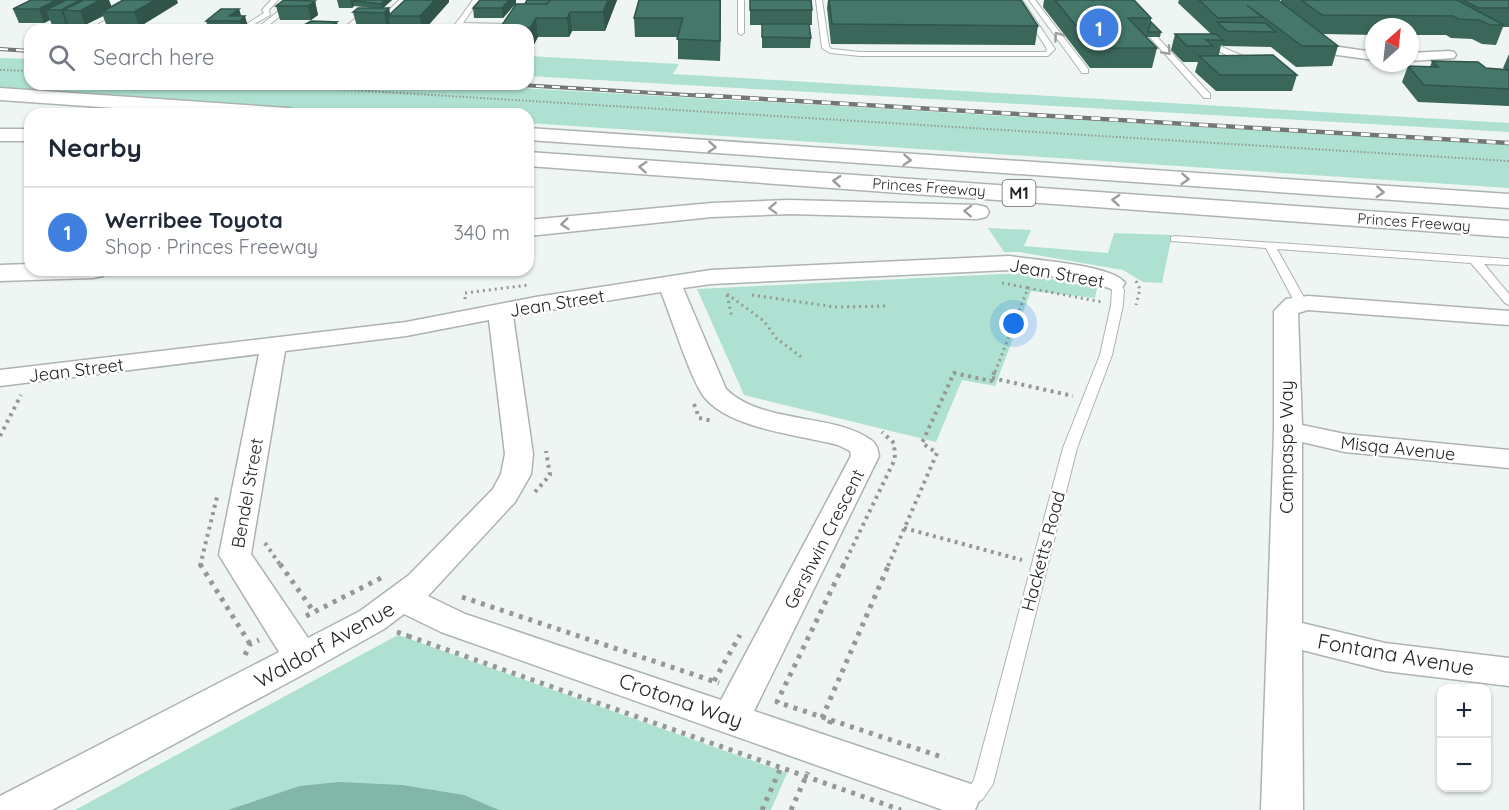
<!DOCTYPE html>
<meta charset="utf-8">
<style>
body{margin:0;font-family:Quicksand,sans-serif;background:#f6f6f7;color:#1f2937}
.controls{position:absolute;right:18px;bottom:18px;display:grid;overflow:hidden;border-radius:12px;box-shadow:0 2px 4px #0004}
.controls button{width:54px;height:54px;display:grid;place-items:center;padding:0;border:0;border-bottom:2px solid #e0e1e3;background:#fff;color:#1f2937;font:30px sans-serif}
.compass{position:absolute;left:1365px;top:18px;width:54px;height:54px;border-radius:50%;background:#fff;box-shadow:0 2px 4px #0004;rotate:27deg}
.you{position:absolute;left:1014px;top:324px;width:21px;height:21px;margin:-15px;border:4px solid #fff;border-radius:50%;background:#1a73e8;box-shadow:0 0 0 9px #1a73e833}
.badge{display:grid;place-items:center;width:39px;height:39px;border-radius:50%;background:#7c3aed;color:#fff;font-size:20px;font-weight:700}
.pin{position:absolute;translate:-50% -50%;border:3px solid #fff;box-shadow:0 2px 6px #0006}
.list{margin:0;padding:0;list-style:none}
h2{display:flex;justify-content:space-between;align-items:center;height:78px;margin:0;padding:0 24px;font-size:26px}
h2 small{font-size:20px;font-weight:400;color:#747a83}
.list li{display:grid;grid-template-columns:39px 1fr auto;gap:18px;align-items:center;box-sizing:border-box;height:90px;padding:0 24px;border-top:2px solid #e0e1e3}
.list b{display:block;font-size:22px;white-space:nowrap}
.list p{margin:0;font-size:20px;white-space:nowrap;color:#747a83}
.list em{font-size:20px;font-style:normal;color:#747a83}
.icon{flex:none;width:33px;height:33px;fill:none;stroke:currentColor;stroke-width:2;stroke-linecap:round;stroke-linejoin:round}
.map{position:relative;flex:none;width:1509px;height:810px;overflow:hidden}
.search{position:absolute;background:#fff;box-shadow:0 2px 4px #0004;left:24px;top:24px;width:510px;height:66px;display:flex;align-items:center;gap:15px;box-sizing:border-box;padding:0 21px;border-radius:18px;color:#747a83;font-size:22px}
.panel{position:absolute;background:#fff;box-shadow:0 2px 4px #0004;left:24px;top:108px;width:510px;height:168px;border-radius:18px}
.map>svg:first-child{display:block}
.green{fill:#aee1d2}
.water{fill:#82b6a8}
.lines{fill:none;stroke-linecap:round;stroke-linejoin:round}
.service-casing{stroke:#adb3b1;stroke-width:2}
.minor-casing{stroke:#adb3b1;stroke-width:3}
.motorway-casing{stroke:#adb3b1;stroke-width:3}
.path-far3{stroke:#949998;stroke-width:2;stroke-dasharray:1.5 2;stroke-linecap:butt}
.path-far2{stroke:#949998;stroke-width:3;stroke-dasharray:2 4;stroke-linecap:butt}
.path-far1{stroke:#949998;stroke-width:4;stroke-dasharray:3 4.5;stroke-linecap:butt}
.path{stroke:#949998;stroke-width:5;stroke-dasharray:4 6;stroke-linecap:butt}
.service{fill:#fff;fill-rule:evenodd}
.minor{fill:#fff;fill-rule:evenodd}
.motorway{fill:#fff;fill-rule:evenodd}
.rail-far1-casing{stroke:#727674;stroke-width:4}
.rail-casing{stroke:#727674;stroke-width:4.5}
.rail-far1{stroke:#fff;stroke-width:2;stroke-dasharray:8;stroke-linecap:butt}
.rail{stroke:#fff;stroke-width:3;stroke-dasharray:9;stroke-linecap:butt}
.wall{fill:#3b675b}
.shaded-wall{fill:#30544a}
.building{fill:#45786a;stroke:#30544a;stroke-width:1.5}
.oneway{stroke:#9c9d9c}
.labels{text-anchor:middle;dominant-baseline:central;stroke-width:5;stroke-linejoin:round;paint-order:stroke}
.far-street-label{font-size:15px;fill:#232524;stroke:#fff}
.shield{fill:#fff;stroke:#656666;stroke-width:1.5}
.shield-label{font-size:16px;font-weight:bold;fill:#232524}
.street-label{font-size:18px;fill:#232524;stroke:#fff}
.near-street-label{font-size:21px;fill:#232524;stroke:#fff}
</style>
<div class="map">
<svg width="1509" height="810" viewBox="0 0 1509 810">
<rect width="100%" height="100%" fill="#eef5f3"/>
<path class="green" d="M528,56L679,64L673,74L1509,123V132L528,76Z
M0,58L30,59V84H453L1509,145V188L528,123V114H378L0,91Z
M988,228L1031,230L1024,246L1108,253L1114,233L1172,235L1162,283L1143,282L1123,270L1019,252H1004Z
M1021,273L1097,288L1095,298L1031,291L995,386L962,380L936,442L744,395L697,289Z
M398,635L787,773L771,810H75Z"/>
<path class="water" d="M339,782L402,785L464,795L499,810H228L300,786Z"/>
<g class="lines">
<defs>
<path id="service" d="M140,0H148L105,25L131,26L133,29H97L94,27Z
M271,0H278L269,10L270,15L246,29H242V27L264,13L262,10Z
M293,0H300L269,25L276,30H268L262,26V24Z
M372,0H379L369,8L372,10H389L399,0H406L393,13L370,14L348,30H341L365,11L362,8Z
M473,0H479L463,23L510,24L513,26L510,28L460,27L458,30H451Z
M738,0H744V33L741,35L738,33Z
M816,0H822L829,47L832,49L860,52H1046L1047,49L1016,0H1022L1055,49L1048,56H860L830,53L822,48Z
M1029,0H1035L1088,69V73H1082Z
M1117,0H1123L1210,94V98H1204Z
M1205,40L1253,60L1254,62L1247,64L1202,44L1201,42Z
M1175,236L1509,259V265L1484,264L1509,294V305L1505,303L1471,263L1277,249L1307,303L1301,307L1295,303L1266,248L1171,241V237Z
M1114,280L1118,281L1124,290L1123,305L1112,355L1077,448L993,784L982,800L970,804V810H950V798L953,792L969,787L974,780L1063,448L1100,355L1111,305L1112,290L1108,283Z"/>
<path id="minor" d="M1253,0H1267L1332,46L1374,52V60L1323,53Z
M1449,51L1454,52L1456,55L1454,58L1410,61V53Z
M1009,256C1033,260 1113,265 1125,283L1122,288L1114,290L1095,283L1009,270L711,284L683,288L726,389C763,425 834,413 871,440C877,444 878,450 879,456L754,711L974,785L980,798L975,810H943L441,632L404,614L384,629L315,668L52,810H0V796L279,652L219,555L259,354L0,386V370L406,322L536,297L711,270ZM661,292C671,316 691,381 705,398C731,429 800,435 838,445L850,451L851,456L721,700L465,614L428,596L515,502L531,474L533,454L513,316ZM489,320L505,454L501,474L493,489L409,575L360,611L308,638L251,554L285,351L406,336Z
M1308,296L1509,311V325L1308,310L1298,313L1302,425L1345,434L1509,450V468L1345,452L1302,442V623L1385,643L1509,658V686L1385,671L1302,650L1303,810H1261L1274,431V311L1286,299Z"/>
<path id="motorway" d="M0,88L288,108L295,110L298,114H201L0,100Z
M528,128L1509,194V208L528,140Z
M0,129H30V141H0Z
M528,152L1509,221V237L528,166Z
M789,200L977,205L986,207L989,212L986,217L977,219L789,214L712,217L528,236V220L712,203Z
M30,264V270H107L103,276L93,278L0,281V265Z"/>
</defs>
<use href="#service" class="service-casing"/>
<use href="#minor" class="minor-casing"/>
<use href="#motorway" class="motorway-casing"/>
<path class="path-far3" d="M0,70L30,71
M253,84L1509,161"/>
<path class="path-far2" d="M1136,281L1140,289L1136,305
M1002,283L1028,288
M727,294L764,321L776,338L804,359
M727,295L732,318
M752,295L835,307L889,306
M465,299V293L528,285
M995,372L1028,288L1102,302"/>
<path class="path-far1" d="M992,378L1073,396
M694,404L699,418L713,421
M0,436L21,395
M535,492L550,475L546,451
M904,528L1022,560
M265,543L281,566
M200,566L217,497
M843,566L895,459L894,443L882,432
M888,566L937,453L922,443L954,373L991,381L995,370"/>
<path class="path" d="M200,564L250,644
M280,564L314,612
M462,597L719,683
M306,616L385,576
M397,632L408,636L413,630
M408,636L901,810
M245,655L250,644L259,640
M714,681L740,635
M822,718L889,564
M831,720L945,758
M829,724L831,720L777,702L844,564
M762,810L781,767
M791,810L808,772"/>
<use href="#service" class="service"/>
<use href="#minor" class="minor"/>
<use href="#motorway" class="motorway"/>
<defs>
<path id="rail-far1" d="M0,49L30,51
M504,84L722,97"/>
<path id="rail" d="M696,95L1509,143"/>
</defs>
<use href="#rail-far1" class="rail-far1-casing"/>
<use href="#rail" class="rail-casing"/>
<use href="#rail-far1" class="rail-far1"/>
<use href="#rail" class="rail"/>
</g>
<path class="wall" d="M337,0H392L383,8H389L390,14L449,2L424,30H391L390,25L387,27H357L353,12L372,8L354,6L352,8H339Z
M480,0H516V3L503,18H474L473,8Z
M617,0L605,31H572L569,37H538L532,48H528V30H500V28L516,4Z
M639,0H721L720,61L678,59V37H635L634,18Z
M750,0L812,10V25H809L811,38L810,48H762V25H750Z
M828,0H1021L1038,26L1035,45L831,44L827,8Z
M1044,0H1134L1151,18V22L1161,32L1160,37H1146L1157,48L1152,68H1090L1043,7Z
M1179,0H1278L1281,2V0H1509V27H1503L1496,45L1482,44L1472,39L1451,38L1446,35H1410V27H1374V35L1323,34L1338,46L1332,66L1296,67L1271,47L1223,46L1221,45L1219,55L1211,56L1297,75L1292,91H1216L1195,72L1198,62H1183L1171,50L1175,34H1211L1178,3Z
M315,1L318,15L311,20H280L276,6Z
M178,3L139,27H107L103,16L85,25H69L68,24L66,25H52L50,20L44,23H19L13,9L112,6Z
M239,9L241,16L249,30H209L206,21Z
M311,21L339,30H303L302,26Z
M1509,54V106L1418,102L1402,82L1408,66L1430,67L1432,61L1486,68L1504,69L1503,68Z"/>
<path class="shaded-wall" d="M56,0H109L113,10L102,12L103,16L85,25L80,11L63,10L68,24L66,25L61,10H46L50,20L44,23L39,9Z
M155,0H177L178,3L139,27L134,12Z
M350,0H362L353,1L354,6L352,8Z
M385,0H392L382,9L381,4Z
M435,0H449V2L424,30H422L420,16Z
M509,0H516V3L503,18L502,8Z
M608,0H617L605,31L603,12Z
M720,0H721L720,61Z
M315,1L318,15L311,20L308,6Z
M389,8L390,16H388L390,25L387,27L384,13Z
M239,9L242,19L245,16L249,30H243L240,21L229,16Z
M570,12L572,31L569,37L567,18Z
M536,18L538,37L532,48L530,28Z
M337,22L339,30H329V27Z"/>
<path class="building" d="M31,0H56L39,9H13Z
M66,0H80L61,10H46Z
M84,0H100L80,11L63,10Z
M123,0H155L134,12H102Z
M284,0L315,1L308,6H276Z
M355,0H385L381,4L353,1Z
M405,0H435L420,16H388Z
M480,0H509L502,8H473Z
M527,0H550L547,4H525Z
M550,0H608L603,12H570L567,18H536L530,28H500L516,4H547Z
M639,0H720V41L677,39L683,18H634Z
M750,0H811L812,10H750Z
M829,0H1021L1038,26L832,24Z
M1055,0H1134L1151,18H1128L1157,48H1094Z
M1199,0H1278L1338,46H1302L1247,5L1262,17L1218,18Z
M1301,0H1457L1504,25H1490L1479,20L1458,19L1453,16L1322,15Z
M1463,0H1509V8H1478Z
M358,8H389L384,13L353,12Z
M221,9H239L229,16H245L240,21H206Z
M311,21L337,22L329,27L302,26Z
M1151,22L1161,32H1148Z
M1217,22L1265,23L1276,32L1227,31Z
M762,24H809L811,38L762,37Z
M1175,34H1216L1223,40H1206L1213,46H1187Z
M1273,55L1297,75H1220L1199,56Z
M1432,61L1478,62L1486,68L1509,70V89L1424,85L1408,66L1438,67Z"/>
<defs><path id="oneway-chevron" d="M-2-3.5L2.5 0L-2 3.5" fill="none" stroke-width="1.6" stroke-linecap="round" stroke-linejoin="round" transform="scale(1.5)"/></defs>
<g class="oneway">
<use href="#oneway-chevron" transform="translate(1058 36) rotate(-126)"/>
<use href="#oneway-chevron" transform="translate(1167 51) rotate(47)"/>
<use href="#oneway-chevron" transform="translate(712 147) rotate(4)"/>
<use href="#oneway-chevron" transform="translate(907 160) rotate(4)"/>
<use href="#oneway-chevron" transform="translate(643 167) rotate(-176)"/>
<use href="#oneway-chevron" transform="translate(1185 179) rotate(4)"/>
<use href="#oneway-chevron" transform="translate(837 181) rotate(-176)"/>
<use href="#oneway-chevron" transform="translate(1380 192) rotate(4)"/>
<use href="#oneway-chevron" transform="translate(1116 200) rotate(-176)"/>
<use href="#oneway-chevron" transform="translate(773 208) rotate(178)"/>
<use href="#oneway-chevron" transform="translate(968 211) rotate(-178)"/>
<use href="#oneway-chevron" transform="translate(565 224) rotate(174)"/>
</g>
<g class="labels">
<g class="far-street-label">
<text transform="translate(929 187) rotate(4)">Princes Freeway</text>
<text transform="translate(1414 222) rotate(4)">Princes Freeway</text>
</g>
<rect class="shield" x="1002.5" y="180" width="33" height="26" rx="4.5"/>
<g class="shield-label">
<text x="1019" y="193">M1</text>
</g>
<g class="street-label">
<text transform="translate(1057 273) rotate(10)">Jean Street</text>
<text transform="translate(557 303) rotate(-9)">Jean Street</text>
<text transform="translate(76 370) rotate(-7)">Jean Street</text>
<text transform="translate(1286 447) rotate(-90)">Campaspe Way</text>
<text transform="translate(1398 448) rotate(6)">Misqa Avenue</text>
<text transform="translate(247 493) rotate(-80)">Bendel Street</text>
<text transform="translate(824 539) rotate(-63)">Gershwin Crescent</text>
<text transform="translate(1043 551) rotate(-75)">Hacketts Road</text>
</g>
<g class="near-street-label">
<text transform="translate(324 644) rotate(-29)">Waldorf Avenue</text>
<text transform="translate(1396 654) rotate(10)">Fontana Avenue</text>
<text transform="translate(681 700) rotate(19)">Crotona Way</text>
</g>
</g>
</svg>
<div class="controls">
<button>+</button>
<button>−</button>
</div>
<svg class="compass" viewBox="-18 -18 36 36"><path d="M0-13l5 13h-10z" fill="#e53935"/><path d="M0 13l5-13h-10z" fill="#747a83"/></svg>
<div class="you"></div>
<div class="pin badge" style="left:1099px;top:28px;background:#3f7fe0">1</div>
<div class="search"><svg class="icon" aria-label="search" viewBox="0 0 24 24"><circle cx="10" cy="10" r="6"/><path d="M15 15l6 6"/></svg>Search here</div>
<section class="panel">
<h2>Nearby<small></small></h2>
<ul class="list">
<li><span class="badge" style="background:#3f7fe0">1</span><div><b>Werribee Toyota</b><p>Shop · Princes Freeway</p></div><em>340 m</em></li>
</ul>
</section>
</div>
